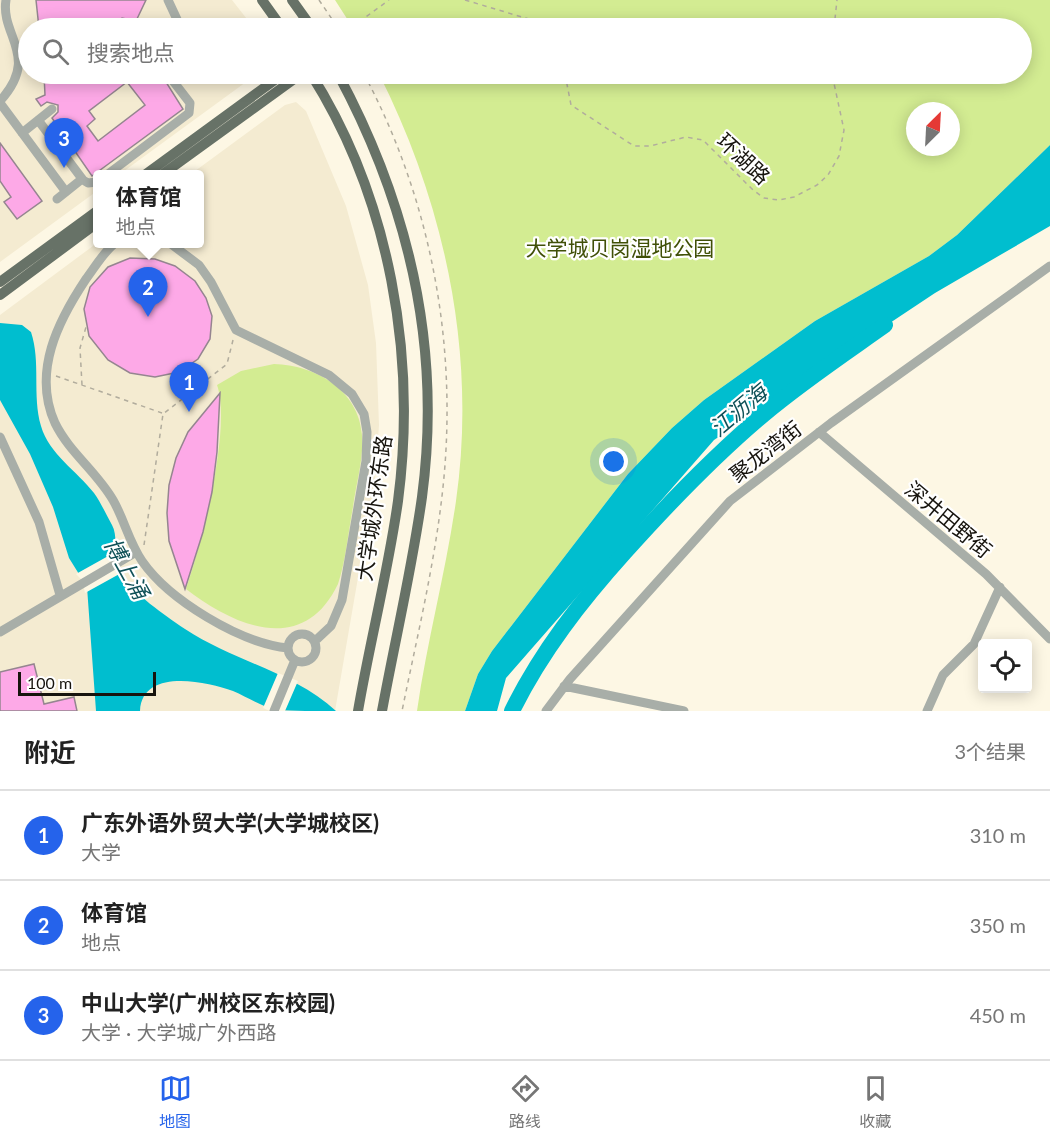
<!DOCTYPE html>
<html lang="zh">
<meta charset="utf-8">
<style>
body{margin:0;font-family:Lato,"Noto Sans SC",sans-serif;background:#f2f2f2;color:#222}
.controls{position:absolute;right:18px;bottom:18px;display:grid;overflow:hidden;border-radius:6px;box-shadow:0 3px 15px #0003}
.controls button{width:54px;height:54px;display:grid;place-items:center;padding:0;border:0;border-bottom:2px solid #e0e0e0;background:#fff;color:#222;font:30px sans-serif}
.compass{position:absolute;left:906px;top:102px;width:54px;height:54px;border-radius:50%;background:#fff;box-shadow:0 3px 15px #0003;rotate:24deg}
.scale{position:absolute;left:18px;bottom:15px;width:138px;box-sizing:border-box;padding-left:6px;border:3px solid #17140e;border-top:0;font-size:16px;line-height:21px;white-space:nowrap;color:#17140e;-webkit-text-stroke:4px #fff;paint-order:stroke}
.you{position:absolute;left:614px;top:462px;width:21px;height:21px;margin:-15px;border:4px solid #fff;border-radius:50%;background:#1a73e8;box-shadow:0 0 0 9px #1a73e833}
.badge{display:grid;place-items:center;width:39px;height:39px;border-radius:50%;background:#2563eb;color:#fff;font-size:20px;font-weight:700}
.pin{position:absolute;translate:-50% -50px;filter:drop-shadow(0 2px 3px #0008)}
.pin::after{content:'';position:absolute;top:32px;width:21px;height:18px;background:inherit;clip-path:polygon(0 0,100% 0,50% 100%)}
.popup{position:absolute;left:93px;top:170px;width:111px;height:78px;box-sizing:border-box;display:grid;place-content:center;border-radius:6px;background:#fff;filter:drop-shadow(0 2px 4px #0005);font-size:20px;white-space:nowrap;color:#767676}
.popup b{font-size:22px;color:#222}
.popup::after{content:'';position:absolute;left:50%;top:100%;margin-left:-12px;border:12px solid transparent;border-top-color:#fff}
.list{margin:0;padding:0;list-style:none}
h2{display:flex;justify-content:space-between;align-items:center;height:78px;margin:0;padding:0 24px;font-size:26px}
h2 small{font-size:20px;font-weight:400;color:#767676}
.list li{display:grid;grid-template-columns:39px 1fr auto;gap:18px;align-items:center;box-sizing:border-box;height:90px;padding:0 24px;border-top:2px solid #e0e0e0}
.list b{display:block;font-size:22px;white-space:nowrap}
.list p{margin:0;font-size:20px;white-space:nowrap;color:#767676}
.list em{font-size:20px;font-style:normal;color:#767676}
.icon{flex:none;width:33px;height:33px;fill:none;stroke:currentColor;stroke-width:2;stroke-linecap:round;stroke-linejoin:round}
.map{position:relative;flex:none;width:1050px;height:711px;overflow:hidden}
.search{position:absolute;background:#fff;box-shadow:0 3px 15px #0003;left:18px;right:18px;top:18px;height:66px;display:flex;align-items:center;gap:15px;box-sizing:border-box;padding:0 21px;border-radius:33px;color:#767676;font-size:22px}
.sheet{height:348px;background:#fff}
nav{display:flex;justify-content:space-around;align-items:center;box-sizing:border-box;height:84px;border-top:2px solid #e0e0e0;background:#fff;font-size:16px;color:#767676}
nav a{display:grid;justify-items:center;gap:3px}
nav .on{color:#2563eb}
.map>svg:first-child{display:block}
.built{fill:#f4ebd1}
.green{fill:#d3ec92;fill-rule:evenodd}
.water{fill:#00becf}
.pier{fill:#fdf7e4}
.lines{fill:none;stroke-linecap:round;stroke-linejoin:round}
.river{stroke:#00becf;stroke-width:16}
.building{fill:#fda9e7;stroke:#958590;stroke-width:1.5;fill-rule:evenodd}
.path{stroke:#b1ac9d;stroke-width:1.5;stroke-dasharray:4.5 4.5;stroke-linecap:butt}
.minor{stroke:#a8aea8;stroke-width:9}
.major{stroke:#677267;stroke-width:10}
.labels{text-anchor:middle;dominant-baseline:central;stroke-width:4.5;stroke-linejoin:round;paint-order:stroke}
.street-label{font-size:21px;fill:#17140e;stroke:#fff}
.park-label{font-size:21px;fill:#405007;stroke:#fff}
.water-label{font-size:22px;font-style:italic;fill:#105158;stroke:#fff}
</style>
<div class="map">
<svg width="1050" height="711" viewBox="0 0 1050 711">
<rect width="100%" height="100%" fill="#fdf7e4"/>
<path class="built" d="M0,0H232L254,28H28V74H257L120,174H97V191L0,262Z
M296,102L306,111L346,206L368,285L376,343L379,425L375,479L335,711H0V315L97,243L199,244V174H191L285,105Z"/>
<path class="green" d="M335,0H1050V145L957,235L929,256L815,321L704,400L672,428L628,474L492,651L478,674L465,711H417C427,641 446,571 456,501C477,354 445,205 379,74H1022V28H353ZM915,111H951V147H915Z
M274,364C315,365 359,390 362,435C364,458 356,484 353,507C348,533 346,560 338,584C303,657 234,626 186,589C201,545 232,428 217,385L241,371Z"/>
<path class="water" d="M1050,145V226L935,293L714,440L506,678L497,711H465L478,674L492,651L628,474L672,428L704,400L815,321L929,256L957,235Z
M0,323L22,325L31,332C41,362 32,395 41,426C49,454 77,471 94,493C101,503 106,514 112,525C120,540 110,560 120,573C135,595 163,614 185,629C233,661 294,672 336,711C318,711 293,711 276,710C261,706 247,697 233,691C205,681 142,668 140,711H96L87,587L69,558L53,507L30,454L0,400Z"/>
<path class="pier" d="M119,550V564L123,572L85,593L82,580L76,574Z
M278,673L298,681L285,711H270L263,708Z"/>
<g class="lines">
<path class="river" d="M512,711C541,652 581,601 625,552C668,504 714,456 764,414C802,382 844,354 885,325"/>
</g>
<path class="building" d="M36,0H146L136,21L122,18L117,28H39Z
M44,74H161L183,109L92,176L52,118L58,112V105L47,102L41,106L36,99L45,95ZM127,82L145,105L98,141L87,126L95,119L89,111Z
M0,143L42,201L17,219L4,202L11,197L0,181Z
M130,258L155,259L175,266L195,281L206,298L212,316L210,339L198,359L179,372L155,377L130,373L108,360L89,336L84,309L90,287L108,267Z
M220,393L217,452L212,492L203,532L185,589L169,541L167,513L169,485L176,458L188,432Z
M34,664L44,704L74,697L77,711H0V672Z"/>
<g class="lines">
<path class="path" d="M319,0L338,28
M465,0L532,20L547,28
M352,27L389,0
M834,28L837,0
M364,74C431,200 458,345 443,487C435,563 417,637 402,711
M565,74L571,105L634,146H650L686,137L703,140L753,190L764,198L779,200L794,197L817,185L828,175L839,156L844,130L832,74
M56,376L162,413
M82,385L80,348L86,327
M144,545L163,414L227,364L233,340"/>
<path class="minor" d="M168,0L181,28
M0,101C41,56 0,36 6,0
M0,103L66,192
M38,120L83,180L88,183L97,182
M22,133L52,109
M108,174L189,113L190,103L173,81L175,74
M57,199L82,179
M114,244C103,253 95,267 86,279C58,321 32,372 55,423C69,452 97,472 113,500C124,519 129,542 142,561C169,600 240,643 288,648
M171,244L199,265L211,282L236,330L329,375L352,394L364,414L367,432L366,461L342,600L331,626L315,641
M819,432L986,574L1050,639
M0,437L39,522L60,595
M0,632L136,552
M288 648a14 14 0 1 1 28 0a14 14 0 1 1-28 0Z
M564,686L684,711
M274,711L295,660
M546,711L570,679L730,501L831,423L1050,266
M927,711L943,675L974,644L1000,587"/>
<path class="major" d="M262,0L282,28
M292,0L312,28
M311,74C390,199 417,356 398,501C388,572 370,641 358,711
M338,74C409,206 442,347 422,497C412,569 395,640 382,711
M146,174L283,74
M163,174L301,74
M0,282L97,211
M0,295L97,223"/>
</g>
<g class="labels">
<g class="street-label">
<text transform="translate(744 158) rotate(43)">环湖路</text>
<text transform="translate(765 451) rotate(-38)">聚龙湾街</text>
<text transform="translate(373 508) rotate(-82)">大学城外环东路</text>
<text transform="translate(949 519) rotate(40)">深井田野街</text>
</g>
<g class="park-label">
<text x="620" y="247">大学城贝岗湿地公园</text>
</g>
<g class="water-label">
<text transform="translate(738 410) rotate(-40)">江沥海</text>
<text transform="translate(127 568) rotate(61)">博上涌</text>
</g>
</g>
</svg>
<div class="controls">
<button><svg class="icon" aria-label="locate" viewBox="0 0 24 24"><circle cx="12" cy="12" r="6"/><path d="M12 2v4M12 18v4M2 12h4M18 12h4"/></svg></button>
</div>
<svg class="compass" viewBox="-18 -18 36 36"><path d="M0-13l5 13h-10z" fill="#e53935"/><path d="M0 13l5-13h-10z" fill="#767676"/></svg>
<div class="scale">100 m</div>
<div class="you"></div>
<div class="pin badge" style="left:189px;top:412px">1</div>
<div class="pin badge" style="left:148px;top:317px">2</div>
<div class="popup"><b>体育馆</b>地点</div>
<div class="pin badge" style="left:64px;top:168px">3</div>
<div class="search"><svg class="icon" aria-label="search" viewBox="0 0 24 24"><circle cx="10" cy="10" r="6"/><path d="M15 15l6 6"/></svg>搜索地点</div>
</div>
<section class="sheet">
<h2>附近<small>3个结果</small></h2>
<ul class="list">
<li><span class="badge">1</span><div><b>广东外语外贸大学(大学城校区)</b><p>大学</p></div><em>310 m</em></li>
<li><span class="badge">2</span><div><b>体育馆</b><p>地点</p></div><em>350 m</em></li>
<li><span class="badge">3</span><div><b>中山大学(广州校区东校园)</b><p>大学 · 大学城广外西路</p></div><em>450 m</em></li>
</ul>
</section>
<nav>
<a class="on"><svg class="icon" aria-label="map" viewBox="0 0 24 24"><path d="M3 6l6-2 6 2 6-2v14l-6 2-6-2-6 2zM9 4v14M15 6v14"/></svg>地图</a>
<a><svg class="icon" aria-label="directions" viewBox="0 0 24 24"><path d="M12 3l9 9-9 9-9-9zM9 14v-3h6M13 9l2 2-2 2"/></svg>路线</a>
<a><svg class="icon" aria-label="saved" viewBox="0 0 24 24"><path d="M7 4h10v16l-5-4-5 4z"/></svg>收藏</a>
</nav>
